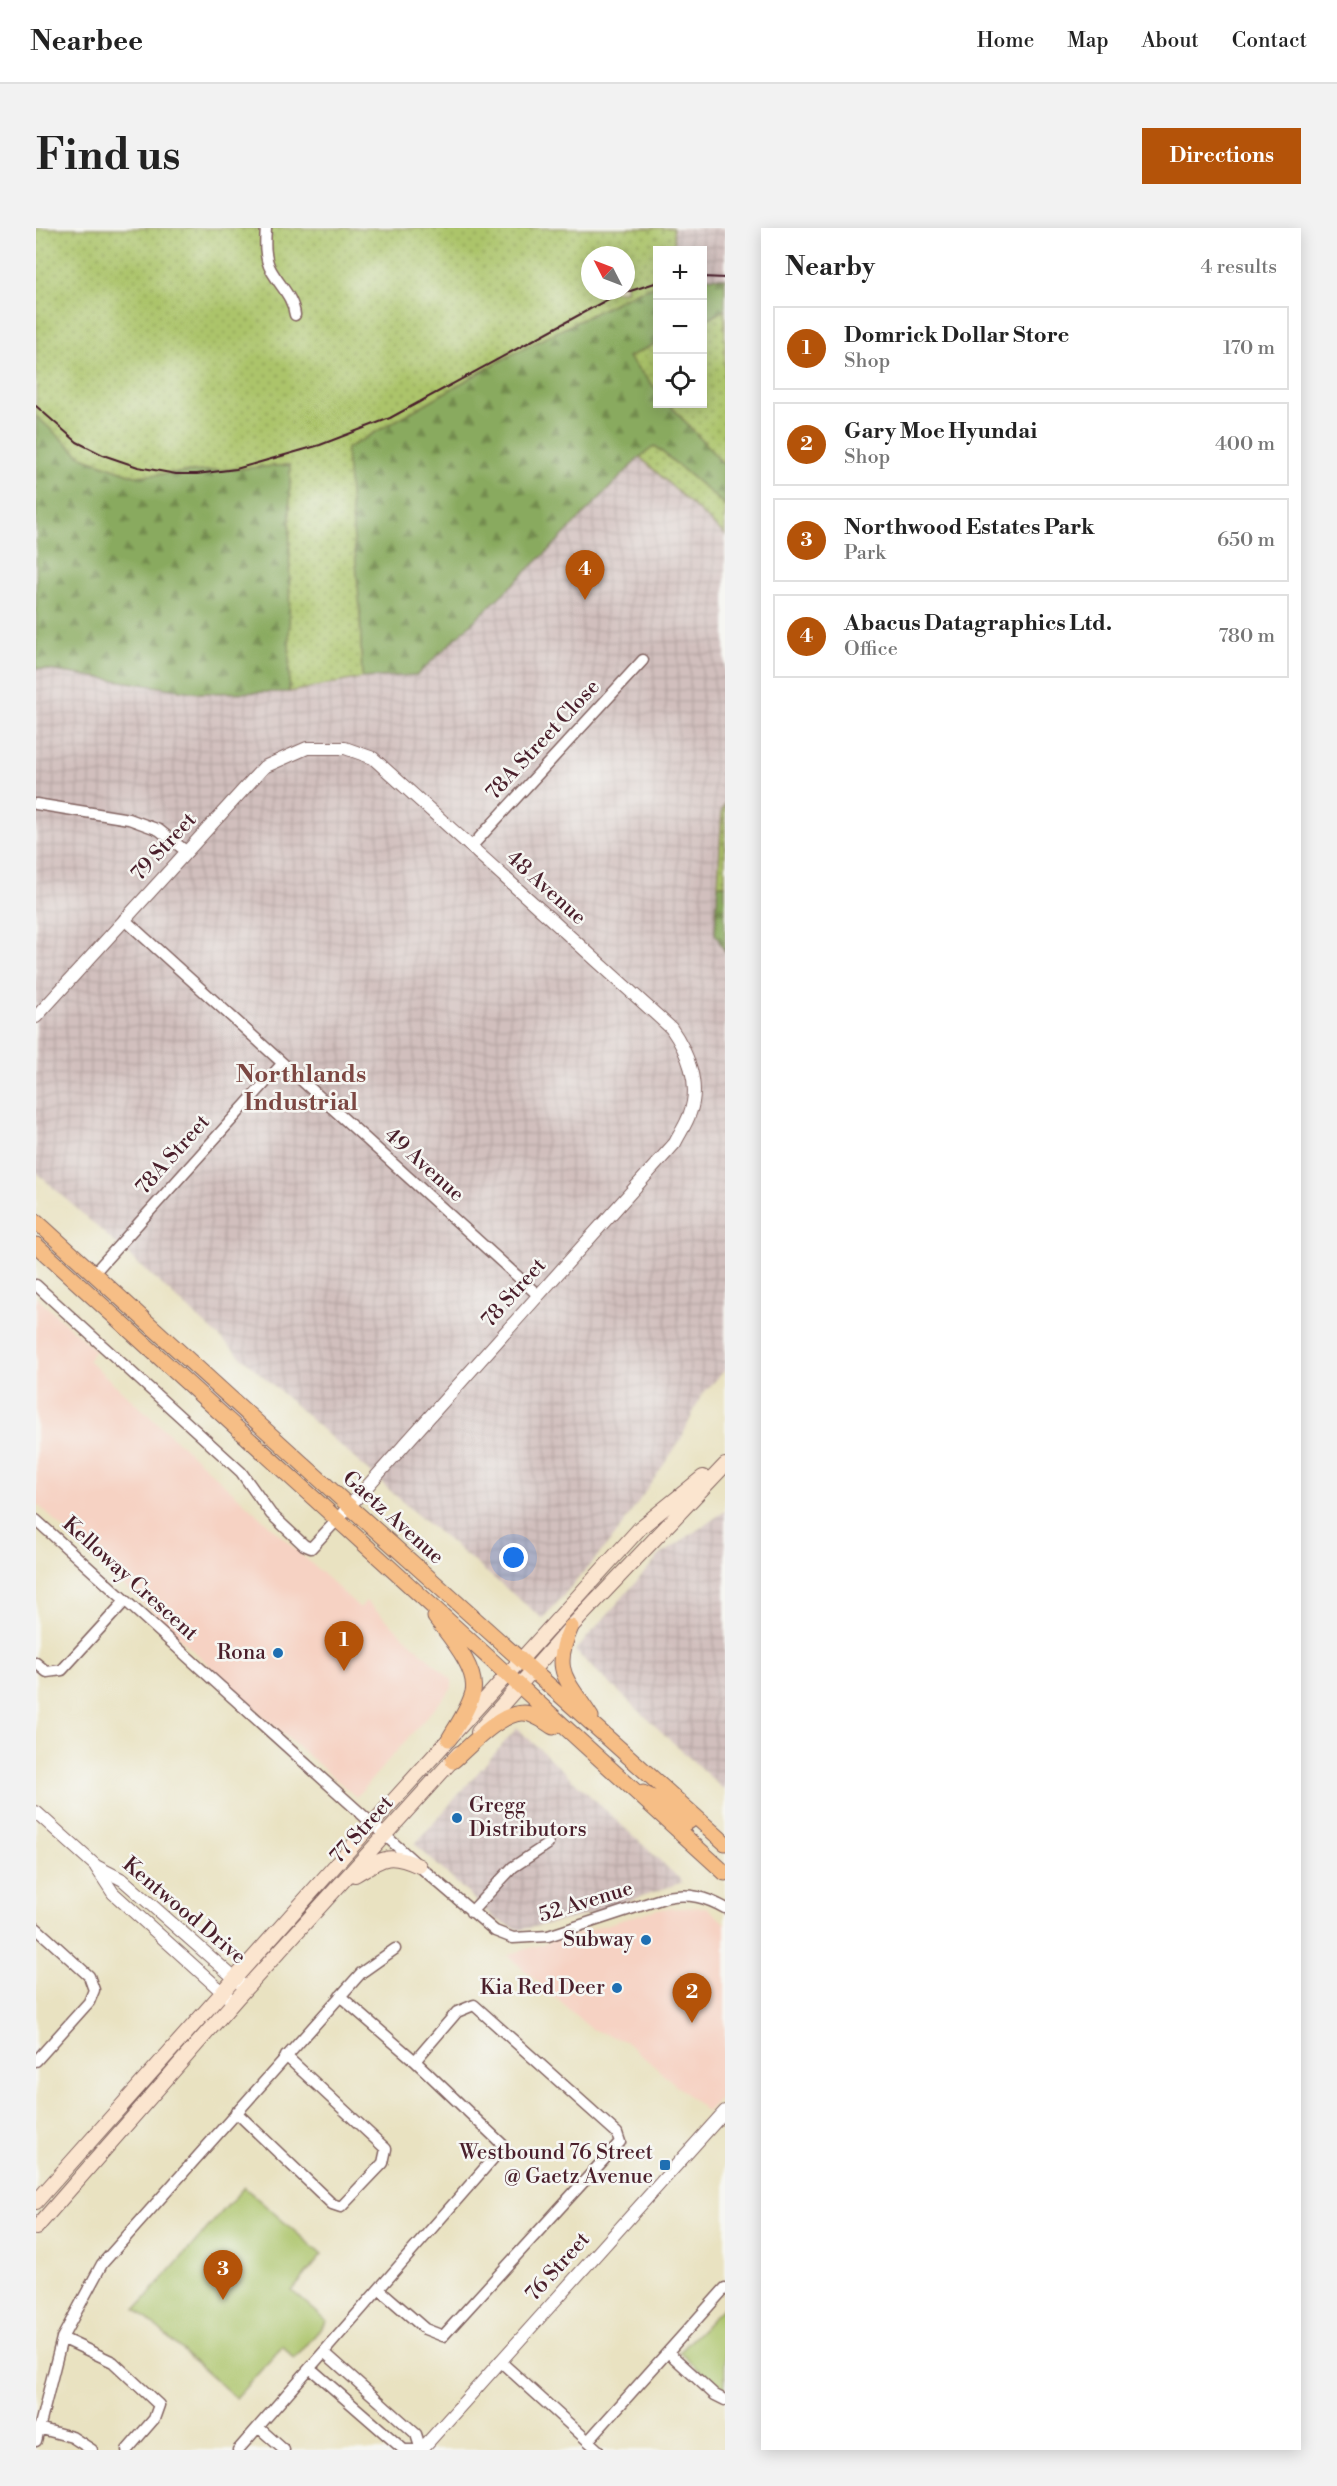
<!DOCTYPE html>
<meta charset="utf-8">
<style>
body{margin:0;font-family:"Libre Bodoni",serif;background:#f2f2f2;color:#222}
.controls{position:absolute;right:18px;top:18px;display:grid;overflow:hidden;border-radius:0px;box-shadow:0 3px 15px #0003}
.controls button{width:54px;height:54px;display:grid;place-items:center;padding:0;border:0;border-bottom:2px solid #e0e0e0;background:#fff;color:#222;font:30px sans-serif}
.compass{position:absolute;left:545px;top:18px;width:54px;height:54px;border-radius:50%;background:#fff;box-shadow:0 3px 15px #0003;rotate:312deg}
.you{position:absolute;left:478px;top:1330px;width:21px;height:21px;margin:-15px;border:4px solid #fff;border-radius:50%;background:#1a73e8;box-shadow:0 0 0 9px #1a73e833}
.badge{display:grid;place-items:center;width:39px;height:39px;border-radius:50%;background:#b45309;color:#fff;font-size:20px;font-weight:700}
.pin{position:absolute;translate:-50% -50px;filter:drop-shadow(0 2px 3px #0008)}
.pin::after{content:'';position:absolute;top:32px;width:21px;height:18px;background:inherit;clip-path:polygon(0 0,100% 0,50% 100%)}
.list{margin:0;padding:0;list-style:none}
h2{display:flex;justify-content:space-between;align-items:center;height:78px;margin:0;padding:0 24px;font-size:26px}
h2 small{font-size:20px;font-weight:400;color:#767676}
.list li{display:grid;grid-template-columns:39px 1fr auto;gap:18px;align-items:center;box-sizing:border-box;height:84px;margin:0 12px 12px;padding:0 12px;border:2px solid #e0e0e0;border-radius:0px}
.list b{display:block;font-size:22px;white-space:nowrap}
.list p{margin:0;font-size:20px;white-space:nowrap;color:#767676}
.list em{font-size:20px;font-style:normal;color:#767676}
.icon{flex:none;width:33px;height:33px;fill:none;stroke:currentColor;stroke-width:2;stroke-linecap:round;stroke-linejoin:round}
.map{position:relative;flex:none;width:689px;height:2222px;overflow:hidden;border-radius:0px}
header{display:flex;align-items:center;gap:36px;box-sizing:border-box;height:84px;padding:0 30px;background:#fff;border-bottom:2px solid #e0e0e0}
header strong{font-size:28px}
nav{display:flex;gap:33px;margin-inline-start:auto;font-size:21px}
.intro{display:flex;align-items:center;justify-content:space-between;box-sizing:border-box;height:144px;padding:0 36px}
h1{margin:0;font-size:42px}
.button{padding:15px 27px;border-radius:0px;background:#b45309;color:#fff;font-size:21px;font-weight:700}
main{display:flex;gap:36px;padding:0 36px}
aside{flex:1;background:#fff;border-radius:0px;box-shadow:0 3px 15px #0003}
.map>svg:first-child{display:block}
.built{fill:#f6d2c3}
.industrial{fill:url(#industrial-grid)}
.grass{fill:url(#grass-dots);stroke:#7b724a;stroke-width:1.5;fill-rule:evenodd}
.forest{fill:url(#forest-firs);stroke:#6a6444;stroke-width:1.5}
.park{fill:#acc46a;stroke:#7b724a;stroke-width:1.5}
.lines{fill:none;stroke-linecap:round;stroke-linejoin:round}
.minor-casing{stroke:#826360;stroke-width:13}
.tertiary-casing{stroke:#826360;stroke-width:14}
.secondary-casing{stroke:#826360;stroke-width:16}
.primary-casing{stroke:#826360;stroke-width:17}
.minor{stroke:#fff;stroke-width:10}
.tertiary{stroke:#fff;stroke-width:12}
.secondary{stroke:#fbe5cf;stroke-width:14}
.primary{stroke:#f6be86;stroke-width:15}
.rail{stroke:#4a1f2b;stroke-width:2}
.poi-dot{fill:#1f6fb2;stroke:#f6f6f2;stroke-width:2}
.labels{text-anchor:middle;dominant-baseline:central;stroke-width:5;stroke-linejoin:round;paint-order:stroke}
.street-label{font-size:21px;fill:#4a1f2b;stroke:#f6f6f2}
.poi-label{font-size:21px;fill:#4a1f2b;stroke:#f6f6f2;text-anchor:end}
.quarter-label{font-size:24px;font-weight:bold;fill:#7c4742;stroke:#f6f6f2}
</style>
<header>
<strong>Nearbee</strong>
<nav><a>Home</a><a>Map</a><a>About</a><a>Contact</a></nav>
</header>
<div class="intro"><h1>Find us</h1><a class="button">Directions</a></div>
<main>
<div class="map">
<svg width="689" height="2222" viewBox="0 0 689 2222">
<defs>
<pattern id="industrial-grid" width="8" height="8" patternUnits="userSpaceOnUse" patternTransform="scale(1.5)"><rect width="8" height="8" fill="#d1bfbd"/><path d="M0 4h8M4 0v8" fill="none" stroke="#b5a4a3"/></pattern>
<pattern id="grass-dots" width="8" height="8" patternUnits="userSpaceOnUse" patternTransform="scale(1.5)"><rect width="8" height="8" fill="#acc46a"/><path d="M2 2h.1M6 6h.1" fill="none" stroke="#8e9f57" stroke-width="1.8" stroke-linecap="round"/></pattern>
<pattern id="forest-firs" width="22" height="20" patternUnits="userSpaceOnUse" patternTransform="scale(1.5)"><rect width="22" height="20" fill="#89aa5e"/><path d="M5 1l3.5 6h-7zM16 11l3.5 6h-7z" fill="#728a4e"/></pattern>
</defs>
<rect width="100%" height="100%" fill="#f6f6f2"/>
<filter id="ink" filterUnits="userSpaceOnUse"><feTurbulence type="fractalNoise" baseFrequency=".0167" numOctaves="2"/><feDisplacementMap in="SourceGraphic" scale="12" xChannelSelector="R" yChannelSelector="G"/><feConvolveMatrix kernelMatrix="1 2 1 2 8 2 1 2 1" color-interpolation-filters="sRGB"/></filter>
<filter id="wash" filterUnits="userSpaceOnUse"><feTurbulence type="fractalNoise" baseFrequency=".008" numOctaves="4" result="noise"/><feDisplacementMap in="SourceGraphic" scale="24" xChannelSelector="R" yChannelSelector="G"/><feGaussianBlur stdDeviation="1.35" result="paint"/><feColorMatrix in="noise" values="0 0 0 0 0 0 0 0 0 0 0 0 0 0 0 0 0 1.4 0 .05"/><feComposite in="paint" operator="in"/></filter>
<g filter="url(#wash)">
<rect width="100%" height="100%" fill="#e9e2c1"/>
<path class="built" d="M0,1069L59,1122L52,1132L324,1380L330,1373L416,1452V1460L320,1569L229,1490L0,1275Z
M670,1679L689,1695V1865L671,1884L589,1813L555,1801L471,1727L621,1681Z"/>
<path class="industrial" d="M637,0H689V50L667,49L666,22H639Z
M604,229L689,307V576L686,581L679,704L689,724V1142L665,1168L644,1213L579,1308L507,1391L380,1286L0,944V440L163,465L253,464L326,450L381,447L514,321Z
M689,1283V1563L539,1423L623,1328Z
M481,1500L647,1654L545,1689L483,1702L459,1691L379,1616Z"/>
<path class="grass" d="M0,0H637L639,22H622L621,57L598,65L324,381L326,450L253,464V237L99,248L46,229L0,188ZM554,27H590V63H554Z
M689,82V238L633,176H666L667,93Z
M621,115V162L592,129Z
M619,218L689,277V307L604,229Z
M689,576V657H682L686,581Z"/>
<path class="forest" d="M667,49L689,50V82L667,93Z
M621,57V115L592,129L621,162L622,176H633L689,238V277L619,218L604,229L514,321L381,447L326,450L324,381L310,221L471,129L598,65Z
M0,188L46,229L99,248L254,237L253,464L163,465L0,440Z
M682,657H689V724L679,705Z"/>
<path class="park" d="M208,1959L286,2027L256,2063L291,2093L258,2132L247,2118L200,2170L100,2081Z
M689,2077V2160L681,2159L644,2124Z"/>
</g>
<g filter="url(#ink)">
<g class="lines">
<defs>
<path id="minor" d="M230,0C229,13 228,30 235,42C244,58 257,69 259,87
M0,576L93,591L123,602L151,624
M435,619L607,432
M88,691L502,1067
M58,1045L246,836
M0,1057L205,1244L235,1286L268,1317L275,1320L302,1291
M0,1292L383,1638L459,1703L477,1710L512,1708L631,1669C654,1665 669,1669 689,1680
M0,1435L11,1444L26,1442L89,1373
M435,1684L477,1639L512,1616
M0,1700L53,1748L58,1762L53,1774L0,1833
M200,1884L296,1976L305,1979L347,1935L350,1921L250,1828
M343,2061L389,2101L407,2108L584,1914L581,1905L438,1777L421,1784L379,1833
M26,2110L77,2134L123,2177L118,2191L91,2222
M288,2124L380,2206L385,2222
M632,2124L679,2167L689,2172
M464,2133L562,2222
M274,2140L368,2222H380
M222,2199L248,2222
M2,2200L36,2209L56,2222
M0,2213L26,2110L66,2036L325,1745L359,1721
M552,2213L689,2060
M202,2222L468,1918L379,1833L304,1768"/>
<path id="tertiary" d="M0,789L228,539L271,520H309L337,530L635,800C651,823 665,856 654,885C651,895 644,905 639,915L302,1291
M0,1584L60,1638L87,1652L205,1756
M60,1639L77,1665L192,1769
M385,2222L689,1883"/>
<path id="secondary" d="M442,1504L535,1399L689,1237
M319,1647C347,1630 352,1624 383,1638
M0,1974L337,1595L604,1300L667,1249
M0,2000L202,1769L423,1525"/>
<path id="primary" d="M0,993L313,1278L689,1615
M0,1017L689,1645
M399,1389C412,1407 442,1440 437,1464C433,1480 422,1496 413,1511
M535,1399C515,1444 531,1451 555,1489
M417,1533C434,1518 464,1485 487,1485C498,1485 509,1494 517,1499
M607,1565L625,1574L646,1592L652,1594L659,1589"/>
</defs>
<use href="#minor" class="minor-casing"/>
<use href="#tertiary" class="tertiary-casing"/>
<use href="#secondary" class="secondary-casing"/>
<use href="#primary" class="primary-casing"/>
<use href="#minor" class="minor"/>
<use href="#tertiary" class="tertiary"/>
<use href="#secondary" class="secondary"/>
<use href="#primary" class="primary"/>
<path class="rail" d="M666,49L689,50
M0,178L41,214L67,227L102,239L140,246H161L200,241L284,217L354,190L576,69L622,54"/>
</g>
</g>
<g class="poi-dot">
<circle cx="242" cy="1425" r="6"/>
<circle cx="421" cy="1590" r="6"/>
<circle cx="610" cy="1712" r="6"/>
<circle cx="581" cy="1760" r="6"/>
<rect x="623" y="1931" width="12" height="12" rx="3"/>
</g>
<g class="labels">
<g class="street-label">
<text transform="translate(507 512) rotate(-47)">78A Street Close</text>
<text transform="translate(128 619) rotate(-47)">79 Street</text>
<text transform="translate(510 660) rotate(42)">48 Avenue</text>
<text transform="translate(137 927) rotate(-48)">78A Street</text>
<text transform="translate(388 937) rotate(42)">49 Avenue</text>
<text transform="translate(478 1065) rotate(-48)">78 Street</text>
<text transform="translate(357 1290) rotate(42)">Gaetz Avenue</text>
<text transform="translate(94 1351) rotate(42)">Kelloway Crescent</text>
<text transform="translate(326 1602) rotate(-48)">77 Street</text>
<text transform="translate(550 1674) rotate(-17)">52 Avenue</text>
<text transform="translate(148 1683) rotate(40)">Kentwood Drive</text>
<text transform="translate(522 2039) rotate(-48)">76 Street</text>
</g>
<g class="poi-label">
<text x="230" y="1425">Rona</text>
<text x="433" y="1578" text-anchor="start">Gregg<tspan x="433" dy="24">Distributors</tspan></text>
<text x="598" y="1712">Subway</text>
<text x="569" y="1760">Kia Red Deer</text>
<text x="617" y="1925">Westbound 76 Street<tspan x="617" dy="24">@ Gaetz Avenue</tspan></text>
</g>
<g class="quarter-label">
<text x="265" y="847">Northlands<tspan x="265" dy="28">Industrial</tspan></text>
</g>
</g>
</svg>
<div class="controls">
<button>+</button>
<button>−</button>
<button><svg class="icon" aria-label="locate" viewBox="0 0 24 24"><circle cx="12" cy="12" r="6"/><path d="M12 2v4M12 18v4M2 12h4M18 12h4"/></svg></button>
</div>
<svg class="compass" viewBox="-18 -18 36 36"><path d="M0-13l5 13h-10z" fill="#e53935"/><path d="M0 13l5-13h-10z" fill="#767676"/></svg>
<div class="you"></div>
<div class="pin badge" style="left:308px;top:1443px">1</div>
<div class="pin badge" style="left:656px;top:1795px">2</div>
<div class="pin badge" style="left:187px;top:2072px">3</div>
<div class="pin badge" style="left:549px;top:372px">4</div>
</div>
<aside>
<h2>Nearby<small>4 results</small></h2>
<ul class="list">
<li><span class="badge">1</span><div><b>Domrick Dollar Store</b><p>Shop</p></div><em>170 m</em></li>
<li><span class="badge">2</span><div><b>Gary Moe Hyundai</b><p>Shop</p></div><em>400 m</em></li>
<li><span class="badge">3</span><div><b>Northwood Estates Park</b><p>Park</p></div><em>650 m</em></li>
<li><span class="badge">4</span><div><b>Abacus Datagraphics Ltd.</b><p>Office</p></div><em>780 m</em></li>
</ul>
</aside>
</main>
